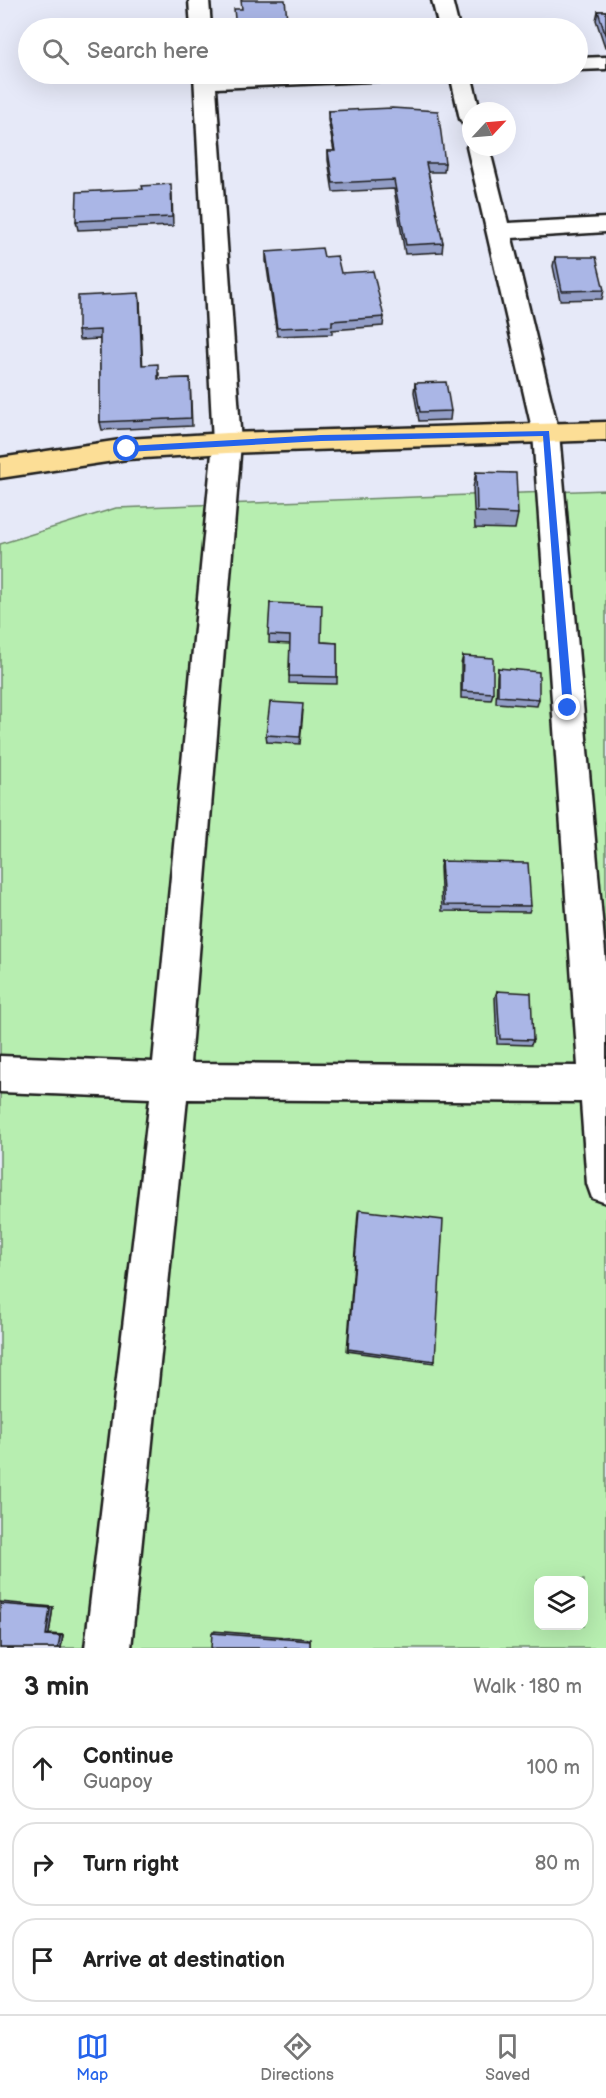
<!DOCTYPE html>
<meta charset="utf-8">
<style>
body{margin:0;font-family:"Balsamiq Sans",sans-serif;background:#f2f2f2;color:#222}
.controls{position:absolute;right:18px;bottom:18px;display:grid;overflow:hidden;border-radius:12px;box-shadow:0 6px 24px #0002}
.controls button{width:54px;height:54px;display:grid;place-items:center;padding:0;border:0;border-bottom:2px solid #e0e0e0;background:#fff;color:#222;font:30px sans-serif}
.compass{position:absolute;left:462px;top:102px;width:54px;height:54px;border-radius:50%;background:#fff;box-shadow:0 6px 24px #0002;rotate:64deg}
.stop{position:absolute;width:18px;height:18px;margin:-14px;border:4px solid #2563eb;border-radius:50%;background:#fff}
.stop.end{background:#2563eb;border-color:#fff;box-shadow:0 2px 6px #0008}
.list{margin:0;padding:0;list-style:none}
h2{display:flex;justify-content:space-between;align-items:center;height:78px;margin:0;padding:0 24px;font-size:26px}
h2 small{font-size:20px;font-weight:400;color:#767676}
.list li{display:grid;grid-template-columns:39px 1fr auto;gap:18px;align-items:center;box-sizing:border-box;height:84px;margin:0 12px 12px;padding:0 12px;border:2px solid #e0e0e0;border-radius:24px}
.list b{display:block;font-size:22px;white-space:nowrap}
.list p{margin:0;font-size:20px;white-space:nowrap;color:#767676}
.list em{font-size:20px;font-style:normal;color:#767676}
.icon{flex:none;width:33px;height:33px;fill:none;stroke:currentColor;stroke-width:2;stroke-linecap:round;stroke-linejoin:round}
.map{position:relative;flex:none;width:606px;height:1648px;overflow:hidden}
.search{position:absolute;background:#fff;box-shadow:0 6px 24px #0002;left:18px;right:18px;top:18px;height:66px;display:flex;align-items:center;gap:15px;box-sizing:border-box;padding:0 21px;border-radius:33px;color:#767676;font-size:22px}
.sheet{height:366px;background:#fff}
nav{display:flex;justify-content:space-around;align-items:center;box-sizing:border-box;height:84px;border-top:2px solid #e0e0e0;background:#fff;font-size:16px;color:#767676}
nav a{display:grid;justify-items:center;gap:3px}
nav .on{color:#2563eb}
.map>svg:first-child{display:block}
.green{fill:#b7eeb0;stroke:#6a8566;stroke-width:1.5;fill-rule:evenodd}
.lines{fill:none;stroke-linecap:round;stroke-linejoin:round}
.minor-casing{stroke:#1c1c1c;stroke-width:5}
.major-casing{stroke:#1c1c1c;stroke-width:5}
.minor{fill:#fff;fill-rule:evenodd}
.major{fill:#fcde96;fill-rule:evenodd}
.wall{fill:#929dc6;stroke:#1c1c1c;stroke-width:1.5}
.shaded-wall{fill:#777fa1;stroke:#1c1c1c;stroke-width:1.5}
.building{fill:#aab6e6;stroke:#1c1c1c;stroke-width:1.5}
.route{fill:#2563eb}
</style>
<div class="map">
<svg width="606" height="1648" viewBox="0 0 606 1648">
<rect width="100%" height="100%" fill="#e6e9f8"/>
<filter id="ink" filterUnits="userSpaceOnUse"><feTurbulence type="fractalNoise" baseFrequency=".0167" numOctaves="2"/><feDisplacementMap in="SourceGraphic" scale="12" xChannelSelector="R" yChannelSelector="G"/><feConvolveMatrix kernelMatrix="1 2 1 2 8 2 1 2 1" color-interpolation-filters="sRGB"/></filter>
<g filter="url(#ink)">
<path class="green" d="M606,490V1648H0V544L116,508ZM538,1580H584V1626H538Z"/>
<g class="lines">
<defs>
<path id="minor" d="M189,0H209L211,28H191Z
M432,0H452L459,28H439Z
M606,57V69L578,70V58Z
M194,74H404L401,79L393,80L216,88L241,443L190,1063L578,1066L533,433L467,147L471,142V147H489L508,223L606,218V232L512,238L559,433L606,964V1203L592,1198L587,1184L581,1102L187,1099L131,1648H85L150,1098L0,1092V1056L153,1062L213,443Z
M450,74H471L480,111H471V126L463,124L460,119Z"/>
<path id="major" d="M606,422V440L227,453L127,459L0,478V458L127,439L227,433Z"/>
</defs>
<use href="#minor" class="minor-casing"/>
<use href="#major" class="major-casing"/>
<use href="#minor" class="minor"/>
<use href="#major" class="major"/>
</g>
<path class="wall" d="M598,11H606V47H605L596,20Z
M328,111L445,163L444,172H428L443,243L442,252L405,254L394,189L333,192L328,160V151H334L328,120Z
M172,193L173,226L78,230L76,221Z
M266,252L324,257L384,317L383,326L332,330V334L277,336L266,261Z
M555,257L604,290L602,299L560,300L553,266Z
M140,301L142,365L159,373V379L190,378L192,426L102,430L100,422V339L79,340L78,331Z
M415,383L451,411L450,420L419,421L414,392Z
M476,472L518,514L515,529L475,528L473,488Z
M270,603L321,642L337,643V684L289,683L290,644L269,643Z
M463,656L493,693L491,700L461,698V664Z
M498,668L539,699L537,706L496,703L497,676Z
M303,711L300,744L267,742L266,735Z
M441,861L531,906L529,912L442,911L440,867Z
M497,991L533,1040L531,1045L497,1044L495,997Z
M358,1213L435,1361L434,1363L347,1351Z
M0,1602L53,1607L49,1634L63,1635L61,1648H0Z
M213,1631L310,1639V1648L212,1633Z"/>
<path class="shaded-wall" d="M139,293L140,301L143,374L142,365Z
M53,1607L49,1634L46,1635L50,1608Z
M63,1635L61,1648H58L60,1636Z"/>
<path class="building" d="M241,0H285L288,28H236L234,9H242Z
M598,11H606V37Z
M392,108L438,111L445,163H426L443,243L406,245L394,180L333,183L328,151H335L328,111Z
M171,184L172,217L76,221L77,192L143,189L142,186Z
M322,248L324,257L337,256L341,273L373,271L384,317L332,321V326L277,328L266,252Z
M555,257H596L604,290L562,291Z
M139,293L142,365L158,364V379L190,378L191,418L100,422V330L78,331V296Z
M446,382L451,411L420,412L415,383Z
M476,472L516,473L518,514L477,512Z
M270,603L322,605L321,642L337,643V677L289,676L290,636L268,635Z
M463,656L493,658V693L462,691Z
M498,668L539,672V699L498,696Z
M270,702L303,704L300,737L266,735Z
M441,861L528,863L531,906L444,905Z
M497,991L531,993L533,1040L500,1039Z
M359,1210L443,1220L435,1361L348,1349Z
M0,1604L50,1608L46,1635L60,1636L58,1648H0Z
M212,1633L310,1641V1648H211Z"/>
</g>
<path class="route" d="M549,431L573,708L568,712L563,708L543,436L321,441L127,452L123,449L127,446L321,435Z"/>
</svg>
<div class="controls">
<button><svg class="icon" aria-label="layers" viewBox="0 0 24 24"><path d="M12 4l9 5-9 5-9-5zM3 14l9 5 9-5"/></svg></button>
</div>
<svg class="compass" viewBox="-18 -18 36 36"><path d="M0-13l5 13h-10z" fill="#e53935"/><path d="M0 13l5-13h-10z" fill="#767676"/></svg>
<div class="stop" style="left:127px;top:449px"></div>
<div class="stop end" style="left:568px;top:708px"></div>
<div class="search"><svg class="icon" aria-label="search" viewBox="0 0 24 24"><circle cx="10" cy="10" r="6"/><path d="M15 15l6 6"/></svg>Search here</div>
</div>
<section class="sheet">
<h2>3 min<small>Walk · 180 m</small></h2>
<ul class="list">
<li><svg class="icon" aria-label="ahead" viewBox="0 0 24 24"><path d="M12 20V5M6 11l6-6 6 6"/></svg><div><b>Continue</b><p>Guapoy</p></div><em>100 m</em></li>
<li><svg class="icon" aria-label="right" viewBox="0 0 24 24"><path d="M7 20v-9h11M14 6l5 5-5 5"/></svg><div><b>Turn right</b></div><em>80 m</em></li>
<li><svg class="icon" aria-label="arrive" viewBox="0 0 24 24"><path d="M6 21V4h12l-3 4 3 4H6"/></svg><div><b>Arrive at destination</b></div></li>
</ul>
</section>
<nav>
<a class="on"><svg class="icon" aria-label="map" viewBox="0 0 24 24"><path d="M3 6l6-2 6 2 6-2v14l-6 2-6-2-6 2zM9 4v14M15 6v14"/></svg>Map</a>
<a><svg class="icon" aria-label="directions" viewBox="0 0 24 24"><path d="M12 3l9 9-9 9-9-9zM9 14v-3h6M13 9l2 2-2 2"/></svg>Directions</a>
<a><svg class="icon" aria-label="saved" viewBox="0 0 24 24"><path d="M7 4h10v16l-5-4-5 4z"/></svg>Saved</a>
</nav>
